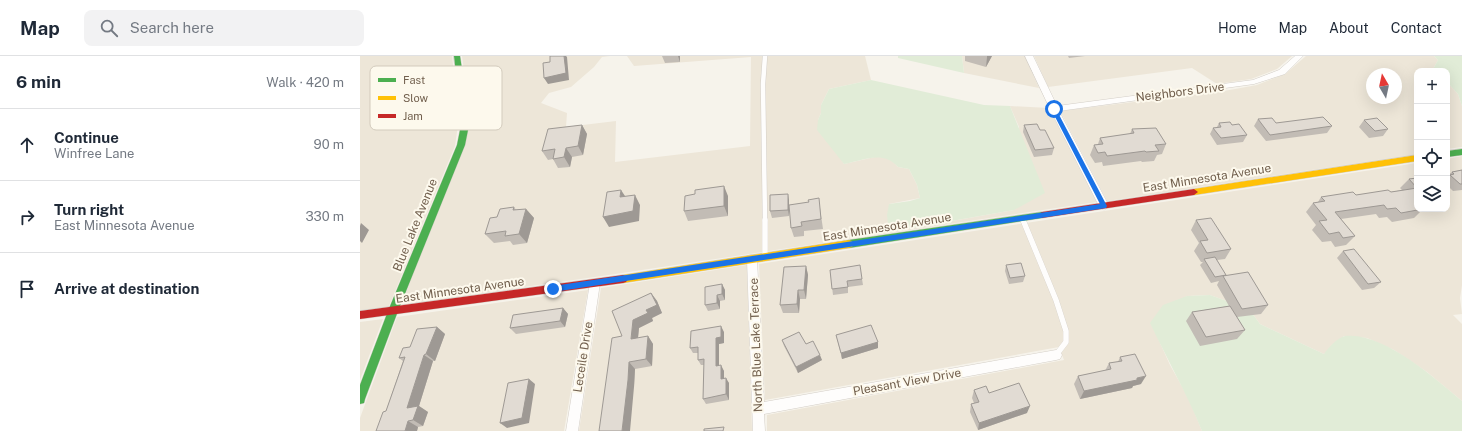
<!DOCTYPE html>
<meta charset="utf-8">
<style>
body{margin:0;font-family:"Public Sans",sans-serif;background:#f2f2f3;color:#1f2937}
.controls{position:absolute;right:12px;top:12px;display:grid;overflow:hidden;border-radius:8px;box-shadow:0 4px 16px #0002}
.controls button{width:36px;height:36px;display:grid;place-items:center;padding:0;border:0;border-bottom:1px solid #e0e1e3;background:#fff;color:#1f2937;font:20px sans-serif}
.compass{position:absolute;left:1006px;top:12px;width:36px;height:36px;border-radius:50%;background:#fff;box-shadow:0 4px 16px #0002;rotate:351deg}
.stop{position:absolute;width:12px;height:12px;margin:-9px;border:3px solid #1a73e8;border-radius:50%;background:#fff}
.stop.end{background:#1a73e8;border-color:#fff;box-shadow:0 1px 4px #0008}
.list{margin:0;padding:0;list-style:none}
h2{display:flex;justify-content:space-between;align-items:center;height:52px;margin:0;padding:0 16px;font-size:17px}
h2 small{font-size:13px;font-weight:400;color:#747a83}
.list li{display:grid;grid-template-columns:26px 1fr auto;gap:12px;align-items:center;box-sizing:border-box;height:72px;padding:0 16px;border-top:1px solid #e0e1e3}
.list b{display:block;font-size:15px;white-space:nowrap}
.list p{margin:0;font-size:13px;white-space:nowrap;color:#747a83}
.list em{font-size:13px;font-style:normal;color:#747a83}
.icon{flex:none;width:22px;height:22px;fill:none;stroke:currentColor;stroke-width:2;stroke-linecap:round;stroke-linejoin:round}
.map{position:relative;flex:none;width:1102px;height:375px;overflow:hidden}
header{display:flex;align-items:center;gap:24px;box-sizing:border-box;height:56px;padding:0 20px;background:#fff;border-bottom:1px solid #e0e1e3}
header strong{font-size:19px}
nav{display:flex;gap:22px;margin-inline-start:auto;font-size:14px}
.search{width:280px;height:36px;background:#f2f2f3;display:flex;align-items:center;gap:10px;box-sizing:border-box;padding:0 14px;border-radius:8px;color:#747a83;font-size:15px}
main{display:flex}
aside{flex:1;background:#fff}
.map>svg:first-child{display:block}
.residential{fill:#ede6d8;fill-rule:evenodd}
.green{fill:#e1ecd7}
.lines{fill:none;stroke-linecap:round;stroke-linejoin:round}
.lane-far1-casing{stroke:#d4cfc8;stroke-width:5.5}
.lane-casing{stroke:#d4cfc8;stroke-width:6}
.street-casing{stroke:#d4cfc8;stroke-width:1}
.fast-casing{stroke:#d4d0c8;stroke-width:1}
.slow-casing{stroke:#d4d0c8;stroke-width:1}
.jam-casing{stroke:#d4d0c8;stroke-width:1}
.lane-far1{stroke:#fefdfc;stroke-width:4.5}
.lane{stroke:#fefdfc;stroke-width:5.5}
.street{fill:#fefdfc;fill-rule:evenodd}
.fast{fill:#4caf50;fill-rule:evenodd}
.slow{fill:#ffc107;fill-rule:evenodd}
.jam{fill:#c62828;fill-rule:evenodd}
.wall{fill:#c2bcb5}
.shaded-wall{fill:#9e9994}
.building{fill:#e1dbd3;stroke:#9e9994}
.route{fill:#1a73e8}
.labels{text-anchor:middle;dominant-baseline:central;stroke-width:4;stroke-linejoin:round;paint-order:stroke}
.street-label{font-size:12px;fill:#72604e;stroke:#fdf9ed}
.key{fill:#fdf9ed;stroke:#d3cbbd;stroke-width:1}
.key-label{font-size:11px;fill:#72604e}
</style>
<header>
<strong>Map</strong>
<div class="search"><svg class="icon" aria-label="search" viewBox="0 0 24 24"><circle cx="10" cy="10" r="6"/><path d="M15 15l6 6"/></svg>Search here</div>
<nav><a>Home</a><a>Map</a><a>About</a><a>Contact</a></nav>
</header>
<main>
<aside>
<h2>6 min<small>Walk · 420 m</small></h2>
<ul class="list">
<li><svg class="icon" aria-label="ahead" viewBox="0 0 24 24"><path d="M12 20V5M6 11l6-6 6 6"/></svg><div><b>Continue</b><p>Winfree Lane</p></div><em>90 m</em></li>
<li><svg class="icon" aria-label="right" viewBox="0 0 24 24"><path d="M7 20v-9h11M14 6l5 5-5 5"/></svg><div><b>Turn right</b><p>East Minnesota Avenue</p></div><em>330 m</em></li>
<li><svg class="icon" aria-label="arrive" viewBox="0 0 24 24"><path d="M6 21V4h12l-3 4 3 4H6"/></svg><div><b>Arrive at destination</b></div></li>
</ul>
</aside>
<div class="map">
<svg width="1102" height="375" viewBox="0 0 1102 375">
<rect width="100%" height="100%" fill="#f6f3eb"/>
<path class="residential" d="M0,0H92L99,62L95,90L29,250L0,254Z
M102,0H250L242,1L234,11L211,31L189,37L181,47L207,57L206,71L256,65L255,106L390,90L391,1L274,10L267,0H505L511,24L469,33L461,49V57L458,64L484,108L519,100L532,104L538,111L549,113L557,129L560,142L529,148V176L654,154L659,71L650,50L689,52L737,146L242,220L42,248L110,58Z
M602,0H665L679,32L604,17Z
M674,0H932L917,13L891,23L857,28L832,12L688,31Z
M946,0H1074L1078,4L1072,15H1057V98L747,145L700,55L864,35L897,29L925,18ZM1012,18H1036V42H1012Z
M1087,26L1098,38L1102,50V91L1087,93Z
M1102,100V229L1100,242L1102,258L1093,259L1102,268V345L1067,316L1034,294L1007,282L984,280L964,298L900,268L889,253L850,239L827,240L791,267L810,309L829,343L842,375H407V359L704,304L699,291L405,344L399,208L1057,107V153H1087V103Z
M387,209L392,375H219L241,232Z
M228,234L204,375H0V362L37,261Z
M23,263L0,324V266Z"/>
<path class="green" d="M538,0H602L604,17L538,2Z
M1074,0H1102V50L1098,38L1087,26V15H1072L1078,4Z
M511,24L624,49L650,50L685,137L654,154L529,176L527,159L529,148L550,145L560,142L557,129L549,113L538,111C523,94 504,104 484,108L457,74L458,64L461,57V49L469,33Z
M850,239L889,253L900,268L964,298C968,292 977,282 985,280C1022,275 1075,322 1102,345V375H842C827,338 807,303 790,267L803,249L827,240Z"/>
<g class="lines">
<defs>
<path id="lane-far1" d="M662,162L663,165
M405,165L403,28L405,0"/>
<path id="lane" d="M405,164V201
M663,164L696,244L706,275V286L696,299"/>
<path id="street" d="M665,0H673L697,50L893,24L919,14L935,0H943L925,18L894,28L699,55L749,150L744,154L739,150L690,53Z
M392,199L396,200L397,203L404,346L696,294L700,295L702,299L700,303L696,304L404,358L405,375H393L387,203L388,200Z
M235,223L239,224L240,227L218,375H206L230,227L231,224Z"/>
<path id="fast" d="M94,0H100L109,60V69L105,89L38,255L5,343L4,347L0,348V329L28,255L97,89L101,69V60Z
M1102,93V99L1087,101V95Z
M682,156L686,159L682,162L489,192L486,191L484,188L486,185L489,184Z"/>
<path id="slow" d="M1057,99V105L834,139L830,136L834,133Z
M489,184L492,185L494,188L492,191L489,192L263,227L260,226L258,223L260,220L263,219Z"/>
<path id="jam" d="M834,133L838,136L834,139L682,162L678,159L682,156Z
M263,219L266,220L268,223L266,226L263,227L0,263V255Z"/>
</defs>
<use href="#lane-far1" class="lane-far1-casing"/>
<use href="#lane" class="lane-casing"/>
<use href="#street" class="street-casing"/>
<use href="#fast" class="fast-casing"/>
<use href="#slow" class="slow-casing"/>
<use href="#jam" class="jam-casing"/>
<use href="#lane-far1" class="lane-far1"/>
<use href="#lane" class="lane"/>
<use href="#street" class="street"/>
<use href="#fast" class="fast"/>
<use href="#slow" class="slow"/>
<use href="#jam" class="jam"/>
</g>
<path class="wall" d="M302,0H320V6L305,7Z
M605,0H632L626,11L605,5Z
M708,0H725L709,2Z
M898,63L916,67L972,70L967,77L906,85L894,70Z
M1004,64L1028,73L1023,80L1009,82L999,71Z
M859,67L872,69L887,79L883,86L857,89L850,78L853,72L857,71Z
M222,69L227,78L223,99L212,101L210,111L198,112L193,103L188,104L182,95Z
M664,69L680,74L694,92L692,99L674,101L663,76Z
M772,73L806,88L802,98L797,99L794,105L782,106L781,105L743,110L742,106L735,107L730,99L734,89L738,88L740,82L770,78Z
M1102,114V134L1093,135L1087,129V120L1092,116Z
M1057,122V153H1063L1054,162L1032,166L1027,161L1019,162L1016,158L981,163L995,180L986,189L975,191L971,185L962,186L952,174L956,169L946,156L953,147L958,146L961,141L996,139L1031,136L1042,134L1040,132L1049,123Z
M335,138L368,140V160L328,165L324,155Z
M429,144V160L412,162L410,155Z
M154,151L156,154L166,153L174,162L167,187L153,189L150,185L134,187L125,178L137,161Z
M460,152L463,173L444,175V180L434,181L431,172Z
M836,164L871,193L865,203L857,204L866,219L865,220L908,249L901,258L877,261L885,274L877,283L840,290L826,265L832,256L869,250L857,229L859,225L851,227L840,209L843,206H841L834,195L839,187L831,174Z
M983,195L1021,226L1014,232L1002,234L977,202Z
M646,209L665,220L663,226L649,228L645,215Z
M446,210L448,219L446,243H440L439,257H423L420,249Z
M470,214L502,223L503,229L488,231V237L473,239Z
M362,228L365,234V244L360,245V253L348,255L345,249Z
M291,237L297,245L302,257L292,262L293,265L279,272L278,282L288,280L293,288L292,310L275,313L274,331L262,280Z
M203,252L208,258L205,271L156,278L150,272Z
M77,271L85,278L75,305H73L59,350L68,356L63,370L58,371L57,375H16L26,355L43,305L39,302Z
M364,276V287L359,288V310L364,315V322L369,327V344L346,348L343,343L344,309H341L338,304V297H333L330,292Z
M476,279L518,286V292L482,303Z
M422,284L446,288L462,304L438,317L424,290Z
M760,301L781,328L773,330L772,332L720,343L714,328L718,320L745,315L749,307L758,306Z
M614,334L629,337L667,357L618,374L610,356L611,348L614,347L612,342Z"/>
<path class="shaded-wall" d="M204,0H206L207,1L209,24L188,28L184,22Z
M318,0H320V6Z
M627,0H632L626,11L627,1Z
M222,69L227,78L223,99L218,90Z
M206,92L212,101L210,111L204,101Z
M364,130L368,140V160L364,150Z
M261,134L267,143L260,141Z
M428,138L429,144V160L428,154Z
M275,139L280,149L279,165L249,171L243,161Z
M166,153L174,162L167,187L159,178Z
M1,167L9,174L2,187L0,185V170Z
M446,210L448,219L446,243L444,234Z
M362,228L365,234V244L362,238Z
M438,234L440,243L439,257L437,248Z
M291,237L297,245L302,257L292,262L293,265L279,272L277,291L271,283L273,264L286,254Z
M357,239L360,245V253L357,247Z
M203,252L208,258L205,271L200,265Z
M361,270L364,276V287L359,288V316L356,310V282Z
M77,271L85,278L75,305L66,298Z
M288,280L293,288L292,310L286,303Z
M518,286V292L482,303L481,297Z
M64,299L73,305L59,350L68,356L63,370L53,364L47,352Z
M460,299L462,304L438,317L436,311Z
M269,306L275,313L274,331L270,375H262Z
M361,309L364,315V328L361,323Z
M786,320L781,328L773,330L772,332L720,343L724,335Z
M366,322L369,327V344L366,338Z
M169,323L175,328L169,367L147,372L140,367Z
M670,350L667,357L618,374L619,367Z
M48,365L58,371L57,375H45Z"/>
<path class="building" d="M190,0H204L206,17L184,22L183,7L190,6Z
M963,61L972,70L910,79L898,63L912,62L916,67Z
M1017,62L1028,73L1015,75L1004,64Z
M870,66L872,69L879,68L887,79L861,82L853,72L861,71L859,67Z
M677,68L680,74H685L694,92L675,94L664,69Z
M222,69L218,90L206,92L204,101L193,103L195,93L182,95L188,73Z
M796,72L806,88L795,89L799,95L786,96L785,95L747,100L745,96L738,97L734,89L743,88L740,82L774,77L772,73Z
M1102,114V128H1100L1090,119L1094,118L1092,116Z
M1057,122V132L1049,123Z
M364,130V150L324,155L325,140L335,138V134Z
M1057,132V143L1054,144L1057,147V153H1063L1041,157L1036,152L1027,153L1024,149L975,156L995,180L983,182L979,176L969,178L959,165L967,164L953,147L965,145L961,141L993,136L996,139L1028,134L1031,136Z
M261,134L260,141L275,139L273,155L243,161L247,136Z
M428,138V154L410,155V139Z
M459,142L461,163L441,166L442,170L431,172L429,149L449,146L448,144Z
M154,151L153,154L166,153L159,178L145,180L146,175L125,178L130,162L137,161L140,153Z
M851,162L871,193L847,197L840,185L848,184L836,164Z
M994,193L1021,226L1008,228L983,195Z
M855,201L866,219L855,221L844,203Z
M661,207L665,220L650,222L646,209Z
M500,209L502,223L487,225L488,231L472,233L470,214Z
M446,210L444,234H438L437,248L420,249L424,211Z
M888,216L908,249L882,253L863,220Z
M362,228V238L357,239V247L345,249V231Z
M291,237L297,249L286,254L288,257L273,264L271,283L288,280L286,303L269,306L268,324L262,375H239L252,282L262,280L252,255Z
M870,250L885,274L846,281L832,256Z
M203,252L200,265L150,272L153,259Z
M511,269L518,286L481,297L476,279Z
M361,270V281L356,282V310L361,309V323L366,322V338L343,343L344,303L338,304V291L330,292L331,275Z
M77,271L66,298L64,299L47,352L58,350L53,364L48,365L45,375H16L23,356L26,355L45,301L39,302L43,292L50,291L57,273Z
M439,276L446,288L453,285L460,299L436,311L422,284Z
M775,298L786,320L777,322V324L724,335L718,320L751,313L749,307L762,305L760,301Z
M169,323L162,362L140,367L148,327Z
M659,327L670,350L619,367L611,348L619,346L614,334L626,330L629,337Z
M364,371L363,375H344V373Z"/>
<path class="route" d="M692,51L696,53L747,150L746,152L193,236L189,233L193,230L740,148L691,53Z"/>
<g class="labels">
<g class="street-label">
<text transform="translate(820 36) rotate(-7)">Neighbors Drive</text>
<text transform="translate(847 122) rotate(-9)">East Minnesota Avenue</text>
<text transform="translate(55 169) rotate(-68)">Blue Lake Avenue</text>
<text transform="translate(527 171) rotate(-9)">East Minnesota Avenue</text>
<text transform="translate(100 234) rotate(-8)">East Minnesota Avenue</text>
<text transform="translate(396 289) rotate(-92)">North Blue Lake Terrace</text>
<text transform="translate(223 301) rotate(-81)">Leceile Drive</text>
<text transform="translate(547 326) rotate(-10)">Pleasant View Drive</text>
</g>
</g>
<rect x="10" y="10" width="132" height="64" rx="6" class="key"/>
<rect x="18" y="22" width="18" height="4" fill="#4caf50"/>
<rect x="18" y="40" width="18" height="4" fill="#ffc107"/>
<rect x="18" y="58" width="18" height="4" fill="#c62828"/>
<g class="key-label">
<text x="43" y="28">Fast</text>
<text x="43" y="46">Slow</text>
<text x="43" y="64">Jam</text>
</g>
</svg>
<div class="controls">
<button>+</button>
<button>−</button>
<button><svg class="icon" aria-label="locate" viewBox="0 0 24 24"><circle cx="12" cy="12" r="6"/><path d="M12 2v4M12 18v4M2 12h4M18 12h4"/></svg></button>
<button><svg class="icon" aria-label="layers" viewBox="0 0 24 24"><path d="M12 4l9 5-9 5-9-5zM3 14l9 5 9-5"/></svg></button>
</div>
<svg class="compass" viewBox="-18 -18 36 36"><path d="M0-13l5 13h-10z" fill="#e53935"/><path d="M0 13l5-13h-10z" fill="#747a83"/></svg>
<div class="stop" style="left:694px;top:53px"></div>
<div class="stop end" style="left:193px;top:233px"></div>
</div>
</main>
